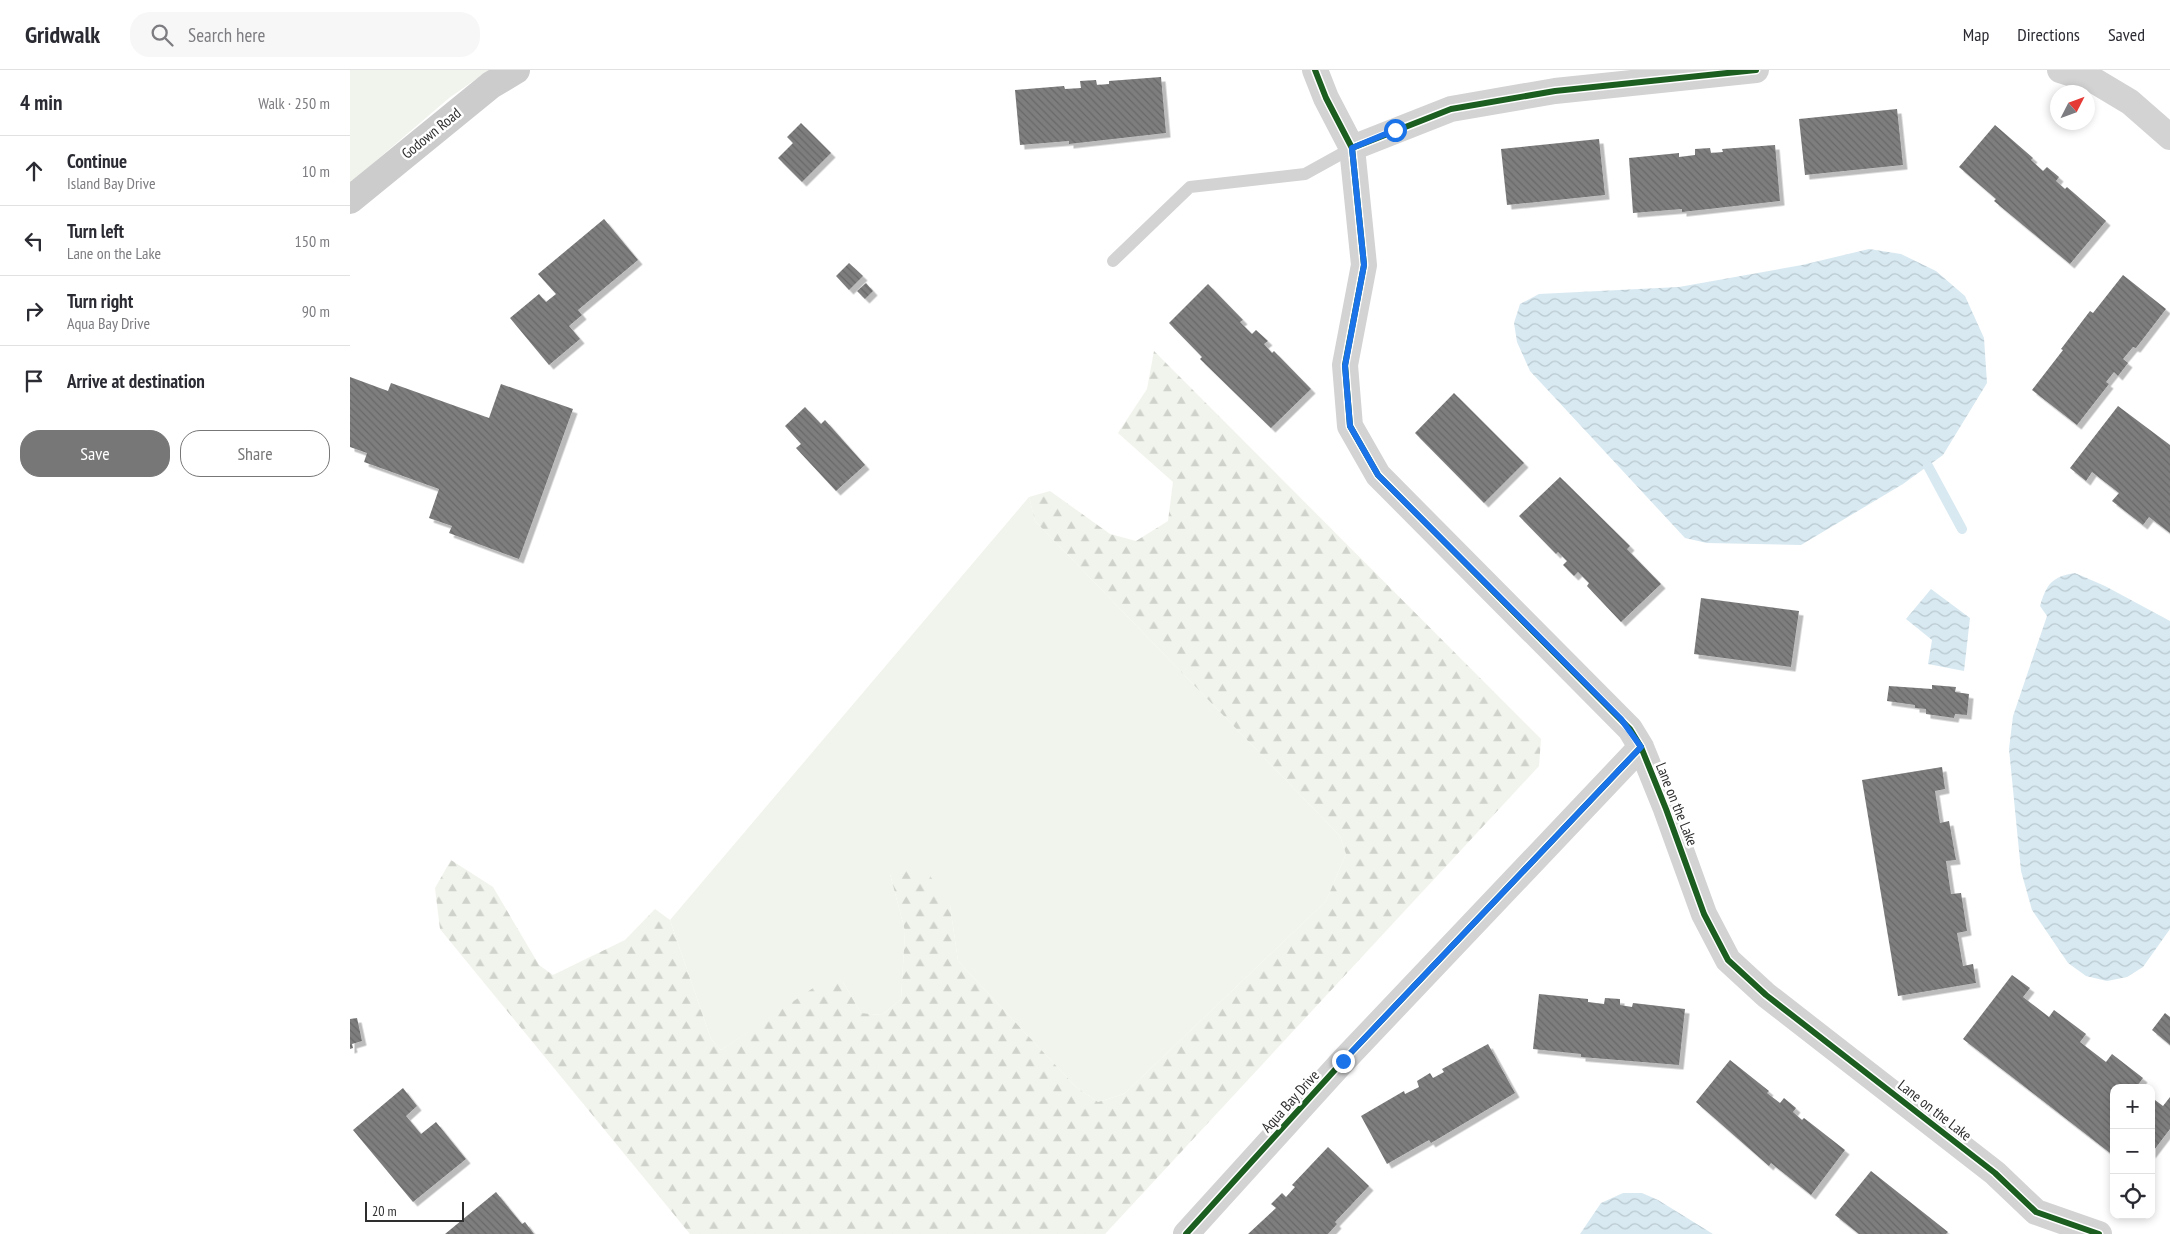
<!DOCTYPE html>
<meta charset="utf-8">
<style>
body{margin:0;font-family:"PT Sans Narrow",sans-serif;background:#f7f7f7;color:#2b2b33}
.controls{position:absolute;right:15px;bottom:15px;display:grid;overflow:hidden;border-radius:10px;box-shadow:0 2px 8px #0003}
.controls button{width:45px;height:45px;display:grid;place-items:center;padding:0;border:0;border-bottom:1px solid #e1e1e2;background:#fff;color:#2b2b33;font:25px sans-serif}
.compass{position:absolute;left:1700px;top:15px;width:45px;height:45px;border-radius:50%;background:#fff;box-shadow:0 2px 8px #0003;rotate:48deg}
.scale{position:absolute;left:15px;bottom:12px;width:99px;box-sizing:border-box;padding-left:5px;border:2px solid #2e2e2e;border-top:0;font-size:14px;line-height:18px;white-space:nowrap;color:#2e2e2e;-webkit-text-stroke:4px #fff;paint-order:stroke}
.stop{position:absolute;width:15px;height:15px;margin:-11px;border:4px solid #1a73e8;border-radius:50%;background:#fff}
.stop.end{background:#1a73e8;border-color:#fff;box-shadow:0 1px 5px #0008}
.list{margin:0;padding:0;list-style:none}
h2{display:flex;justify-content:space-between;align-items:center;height:65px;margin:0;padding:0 20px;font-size:21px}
h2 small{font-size:16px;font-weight:400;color:#7c7c81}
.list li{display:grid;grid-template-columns:32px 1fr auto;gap:15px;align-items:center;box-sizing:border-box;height:70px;padding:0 20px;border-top:1px solid #e1e1e2}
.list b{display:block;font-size:19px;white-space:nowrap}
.list p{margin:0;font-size:16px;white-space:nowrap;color:#7c7c81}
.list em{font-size:16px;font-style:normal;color:#7c7c81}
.actions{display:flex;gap:10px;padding:15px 20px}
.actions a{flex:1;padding:11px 0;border:1px solid #777;border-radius:20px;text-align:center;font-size:18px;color:#777}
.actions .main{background:#777;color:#fff}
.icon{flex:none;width:28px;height:28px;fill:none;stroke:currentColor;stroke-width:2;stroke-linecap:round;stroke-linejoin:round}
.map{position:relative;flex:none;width:1820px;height:1164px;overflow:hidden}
header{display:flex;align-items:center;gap:30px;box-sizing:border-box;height:70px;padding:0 25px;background:#fff;border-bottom:1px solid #e1e1e2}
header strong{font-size:24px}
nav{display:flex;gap:28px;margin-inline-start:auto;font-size:18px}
.search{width:350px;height:45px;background:#f7f7f7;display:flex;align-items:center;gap:12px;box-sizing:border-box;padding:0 18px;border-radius:20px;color:#7c7c81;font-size:19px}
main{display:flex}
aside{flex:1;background:#fff}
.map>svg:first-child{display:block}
.grass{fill:#f1f4ec}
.forest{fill:url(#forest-firs)}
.water{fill:url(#water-waves)}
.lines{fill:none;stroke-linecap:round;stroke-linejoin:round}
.stream{stroke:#d8e9f1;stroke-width:10}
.building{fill:url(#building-back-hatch);filter:url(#shadow)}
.lane{stroke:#d3d3d3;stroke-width:12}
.street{stroke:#d3d3d3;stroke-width:26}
.secondary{stroke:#ccc;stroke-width:28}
.cycleway-casing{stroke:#fff;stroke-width:9}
.cycleway{stroke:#1b5e20;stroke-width:6}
.route{stroke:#1a73e8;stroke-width:6}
.labels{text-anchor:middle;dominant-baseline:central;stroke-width:5;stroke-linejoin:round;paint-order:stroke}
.street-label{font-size:15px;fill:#2e2e2e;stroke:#fff}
</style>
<header>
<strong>Gridwalk</strong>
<div class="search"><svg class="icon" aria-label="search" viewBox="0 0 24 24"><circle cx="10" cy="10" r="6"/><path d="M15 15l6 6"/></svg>Search here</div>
<nav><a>Map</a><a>Directions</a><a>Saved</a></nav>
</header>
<main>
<aside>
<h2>4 min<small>Walk · 250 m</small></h2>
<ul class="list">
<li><svg class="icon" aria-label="ahead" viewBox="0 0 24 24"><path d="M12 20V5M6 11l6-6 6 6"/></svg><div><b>Continue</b><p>Island Bay Drive</p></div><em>10 m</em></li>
<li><svg class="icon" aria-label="left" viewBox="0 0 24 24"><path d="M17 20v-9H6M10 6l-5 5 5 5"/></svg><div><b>Turn left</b><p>Lane on the Lake</p></div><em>150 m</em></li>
<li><svg class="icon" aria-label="right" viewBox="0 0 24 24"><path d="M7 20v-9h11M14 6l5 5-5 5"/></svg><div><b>Turn right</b><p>Aqua Bay Drive</p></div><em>90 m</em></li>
<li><svg class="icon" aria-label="arrive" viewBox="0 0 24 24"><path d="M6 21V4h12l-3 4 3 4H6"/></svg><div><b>Arrive at destination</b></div></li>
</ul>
<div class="actions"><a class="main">Save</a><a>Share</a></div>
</aside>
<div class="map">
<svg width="1820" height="1164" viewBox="0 0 1820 1164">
<defs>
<pattern id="forest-firs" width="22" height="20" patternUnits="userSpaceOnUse" patternTransform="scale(1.25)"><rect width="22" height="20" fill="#f1f4ec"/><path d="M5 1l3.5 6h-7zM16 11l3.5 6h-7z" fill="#cfd2cb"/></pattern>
<pattern id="water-waves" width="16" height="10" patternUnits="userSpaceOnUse" patternTransform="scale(1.25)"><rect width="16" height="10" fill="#d8e9f1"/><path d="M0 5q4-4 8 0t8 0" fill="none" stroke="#bac8cf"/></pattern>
<pattern id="building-back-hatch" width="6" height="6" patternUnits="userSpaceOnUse" patternTransform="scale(1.25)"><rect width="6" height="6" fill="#7e7e7e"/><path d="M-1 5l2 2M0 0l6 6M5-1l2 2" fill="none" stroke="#686868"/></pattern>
<filter id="shadow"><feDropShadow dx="4.5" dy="4.5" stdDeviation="0" flood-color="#0004"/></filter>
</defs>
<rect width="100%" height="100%" fill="#fff"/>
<path class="grass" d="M0,0H139L99,28L0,113Z
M679,427L685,451L990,766L996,784L976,831L774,1024L748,1032L726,1017L608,891L600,835L540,804L555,861L551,929L532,945L511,943L493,912L475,911L371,980L361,969L320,850Z"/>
<path class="forest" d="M804,281L1191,669L1189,696L755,1164H340L90,859L85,818L101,790L143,817L189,895L203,905L275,870L305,839L320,850L361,969L371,980L475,910L493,912L511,943L532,945L551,929L555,861L540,804L553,793L576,800L600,835L608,891L726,1017L748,1032L774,1024L976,831L996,784L990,766L685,451L679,427L700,421L760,464L786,471L818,451L823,412L768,363L797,319Z"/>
<path class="water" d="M1519,179L1551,184L1586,201L1615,226L1634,268L1637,313L1593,385L1553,414L1451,475L1357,473L1335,468L1180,301L1167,272L1164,253L1170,234L1189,224L1329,217L1452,195Z
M1725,503L1755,516L1820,551V859L1793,897L1777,907L1757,911L1736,906L1718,893L1682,840L1671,801L1659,679L1663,646L1697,546L1690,536C1697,513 1702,507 1725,503Z
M1581,519L1620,548L1614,601L1578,594L1582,570L1556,549Z
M1273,1123H1292L1308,1130L1363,1164H1230L1251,1133Z"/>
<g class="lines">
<path class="stream" d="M1578,396L1612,459"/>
</g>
<path class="building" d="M811,7L816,63L719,74V71L670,75L665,20L714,16L715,19L731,18L730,11L746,10L747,15L759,14V11Z
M1547,39L1553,95L1455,105L1449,49Z
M451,53L481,83L452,112L428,88L443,73L437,67Z
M1645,55L1683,88L1681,90L1693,101L1697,97L1709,107L1706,111L1715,119L1717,117L1756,151L1720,194L1644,131L1646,129L1609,97Z
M1249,69L1255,125L1157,135L1151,79Z
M1425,75L1430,131L1332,142V139L1283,143L1279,88L1329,83V87L1345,85V79L1360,78L1361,83L1373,82L1372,79Z
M254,149L288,190L228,240L232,245L219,256L230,269L199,295L160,248L189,224L196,232L206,224L188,204Z
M499,193L513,206L499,220L486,206Z
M1773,205L1816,239L1786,278L1783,277L1773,289L1778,293L1768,306L1764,302L1756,312L1759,314L1727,355L1682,320L1713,280L1711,279L1740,241L1743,243Z
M516,213L523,221L515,229L507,221Z
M858,214L893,250L890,252L902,264L906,260L918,271L914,274L922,283L924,281L961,319L921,358L850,289L852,287L819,253Z
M0,307L38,321L41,313L139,348L151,314L223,339L169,489L99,463L102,456L79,448L89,419L14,392L17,383L0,377Z
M1104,323L1174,393L1134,433L1065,363Z
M1768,336L1820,375V463L1799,447L1793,455L1762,431L1769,423L1742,402L1736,411L1720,398Z
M455,337L471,354L475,350L515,395L486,421L446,378L451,374L435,356Z
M1210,407L1280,476L1277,479L1311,514L1271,552L1237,516L1239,513L1228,502L1224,506L1213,495L1217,491L1208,482L1206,484L1169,446Z
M1351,528L1449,541L1441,597L1344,584Z
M1582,615L1606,617L1605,622L1619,624L1617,645L1605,644L1604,648L1576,644V639L1565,638V635L1537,631L1539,616L1582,619Z
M1592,697L1595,719L1585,721L1590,753L1599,751L1606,790L1596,791L1601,824L1611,823L1617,861L1607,863L1613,896L1623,894L1626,913L1548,926L1512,710Z
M1662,905L1680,918L1673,927L1699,947L1704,940L1736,964L1730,972L1756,992L1762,984L1793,1008L1787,1016L1789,1018H1764V1086L1613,969Z
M1189,924L1238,929V932L1254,934L1255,928L1270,929V935L1282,937L1283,933L1335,939L1329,995L1231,987V984L1183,979Z
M1815,943L1820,947V975L1802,960Z
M7,948L12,971L2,974L3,978L0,979V949Z
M1138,974L1165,1023L1081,1073L1079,1070L1037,1094L1011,1046L1054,1021L1055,1024L1069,1017L1067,1011L1080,1003L1083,1008L1094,1002L1092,999Z
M1380,990L1419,1021L1417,1023L1430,1033L1434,1028L1446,1038L1443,1042L1452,1050L1454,1048L1495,1080L1461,1125L1421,1093L1419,1096L1346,1032Z
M53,1018L67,1036L56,1046L71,1064L86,1052L116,1089L63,1132L3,1060Z
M1801,1027L1813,1036L1820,1027V1059L1801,1084Z
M978,1077L1019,1116L985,1152L987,1154L978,1164H898L926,1138L921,1134L932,1123L936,1127L945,1117L942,1115Z
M1521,1101L1598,1162L1596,1164H1509L1485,1145Z
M146,1122L172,1154L175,1152L184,1164H95Z"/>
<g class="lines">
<path class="lane" d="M763,191L840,117L955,104L1002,78"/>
<path class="street" d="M965,0L976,28L1002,78L1014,195L995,295L1000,356L1028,405L1280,659L1291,677L1316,739L1354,844L1378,890L1416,925L1645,1103L1686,1142L1749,1164
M1710,0L1745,11L1780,32L1820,67
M1002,78L1101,39L1205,21L1406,0
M836,1164L993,991L1291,677"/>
<path class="secondary" d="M0,130L141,15L166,0"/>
<defs>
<path id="cycleway" d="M965,0L976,28L1002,78L1014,195L995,295L1000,356L1028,405L1280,659L1291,677L1316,739L1354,844L1378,890L1416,925L1645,1103L1686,1142L1749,1164
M1002,78L1101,39L1205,21L1406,0
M836,1164L993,991L1291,677"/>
</defs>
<use href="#cycleway" class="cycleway-casing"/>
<use href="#cycleway" class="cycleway"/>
</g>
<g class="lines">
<path class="route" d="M993,991L1291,677L1271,649L1028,405L1000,356L995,296L1014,195L1002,78L1045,60"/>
</g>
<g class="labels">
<g class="street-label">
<text transform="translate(81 63) rotate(-39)">Godown Road</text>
<text transform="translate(1327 734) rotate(68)">Lane on the Lake</text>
<text transform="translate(940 1031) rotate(-48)">Aqua Bay Drive</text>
<text transform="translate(1585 1040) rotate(38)">Lane on the Lake</text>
</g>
</g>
</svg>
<div class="controls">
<button>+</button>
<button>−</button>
<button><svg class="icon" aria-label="locate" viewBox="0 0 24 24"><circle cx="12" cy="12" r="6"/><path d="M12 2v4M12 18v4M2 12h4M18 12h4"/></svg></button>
</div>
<svg class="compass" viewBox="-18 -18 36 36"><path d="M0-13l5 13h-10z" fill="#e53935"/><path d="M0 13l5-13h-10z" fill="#7c7c81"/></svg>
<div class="scale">20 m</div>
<div class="stop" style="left:1045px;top:60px"></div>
<div class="stop end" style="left:993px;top:991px"></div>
</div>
</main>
